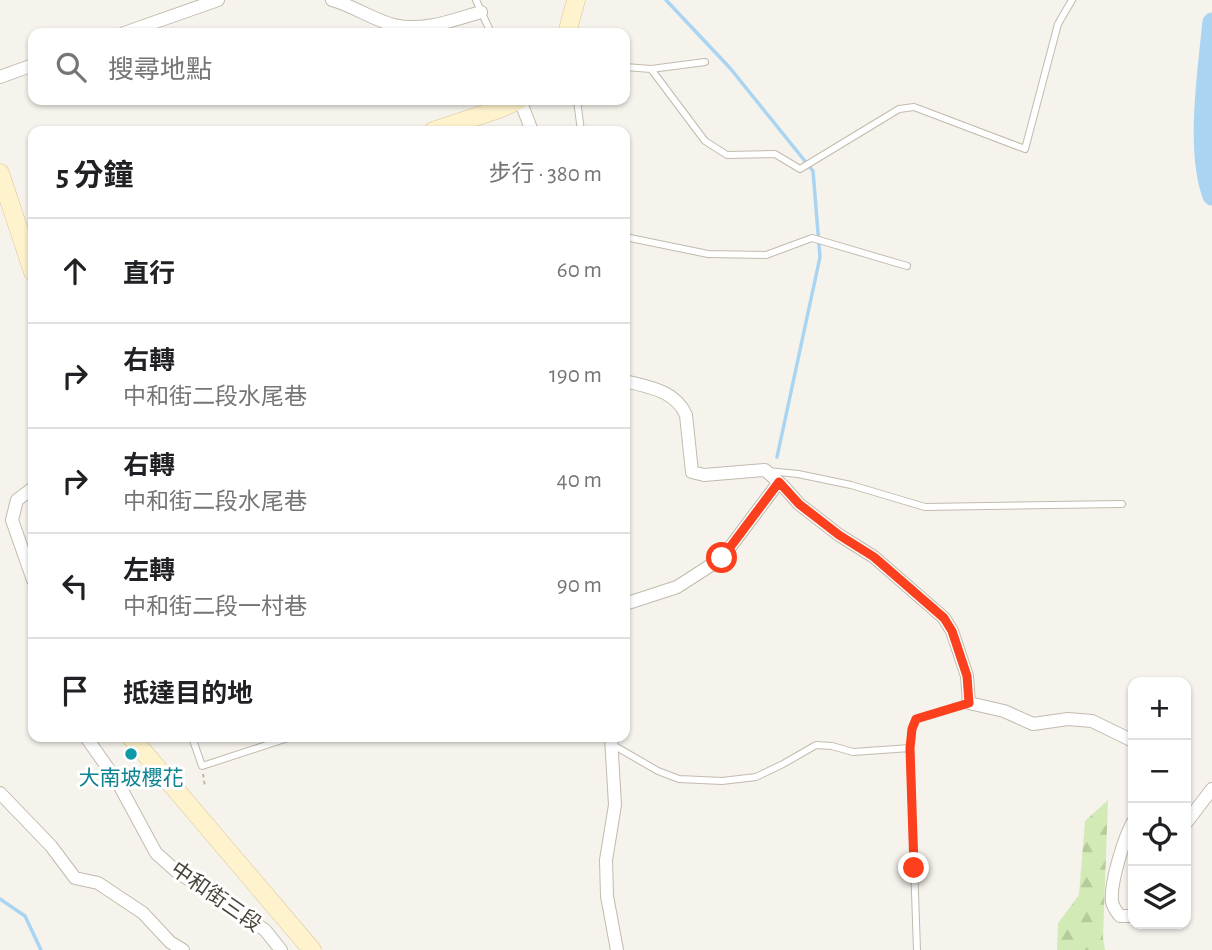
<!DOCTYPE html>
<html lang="zh-TW">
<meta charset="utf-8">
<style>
body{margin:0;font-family:"Alegreya Sans","Noto Sans TC",sans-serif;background:#f6f6f6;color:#202124}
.controls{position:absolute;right:21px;bottom:21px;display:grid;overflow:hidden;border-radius:14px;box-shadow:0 2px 5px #0004}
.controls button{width:63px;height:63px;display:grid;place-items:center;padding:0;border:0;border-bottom:2px solid #e0e0e0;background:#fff;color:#202124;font:35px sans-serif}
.stop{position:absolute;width:21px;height:21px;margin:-16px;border:5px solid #fc3f1d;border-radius:50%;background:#fff}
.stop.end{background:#fc3f1d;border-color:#fff;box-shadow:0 2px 7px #0008}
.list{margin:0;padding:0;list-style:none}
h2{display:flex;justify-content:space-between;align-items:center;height:91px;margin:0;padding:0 28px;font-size:30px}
h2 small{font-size:23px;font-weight:400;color:#757577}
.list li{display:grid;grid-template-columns:46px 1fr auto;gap:21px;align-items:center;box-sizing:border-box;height:105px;padding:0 28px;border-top:2px solid #e0e0e0}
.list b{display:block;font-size:26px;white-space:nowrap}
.list p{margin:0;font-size:23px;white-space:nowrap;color:#757577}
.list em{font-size:23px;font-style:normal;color:#757577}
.icon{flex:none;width:38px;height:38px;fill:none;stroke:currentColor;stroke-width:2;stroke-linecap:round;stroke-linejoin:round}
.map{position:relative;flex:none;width:1212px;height:950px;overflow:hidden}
.search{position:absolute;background:#fff;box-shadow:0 2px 5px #0004;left:28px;top:28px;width:602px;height:77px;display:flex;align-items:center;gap:18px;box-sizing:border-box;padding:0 24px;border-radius:14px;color:#757577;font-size:26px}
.panel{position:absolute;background:#fff;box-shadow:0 2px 5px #0004;left:28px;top:126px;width:602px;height:616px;border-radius:14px}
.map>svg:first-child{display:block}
.forest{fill:url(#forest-firs)}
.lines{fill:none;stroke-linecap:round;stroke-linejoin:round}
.stream{stroke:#a9d4f2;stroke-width:3.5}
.river{stroke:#a9d4f2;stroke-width:19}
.lane-casing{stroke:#c2bbae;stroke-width:8}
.street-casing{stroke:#c2bbae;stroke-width:14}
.secondary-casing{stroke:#d6c79b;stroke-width:19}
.path{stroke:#c4b79f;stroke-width:2;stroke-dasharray:3.5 3.5;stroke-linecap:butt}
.lane{stroke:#fff;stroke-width:6}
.street{stroke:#fff;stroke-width:12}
.secondary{stroke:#fff3cd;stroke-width:18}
.route{stroke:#fc3f1d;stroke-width:9}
.culture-dot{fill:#0f9aa8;stroke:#fff;stroke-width:2.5}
.labels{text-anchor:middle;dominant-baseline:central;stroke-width:6;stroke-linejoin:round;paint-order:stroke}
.culture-label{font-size:21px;fill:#0d838f;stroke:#fff}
.street-label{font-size:21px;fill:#4b4439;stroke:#fff}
</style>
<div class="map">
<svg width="1212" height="950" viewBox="0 0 1212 950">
<defs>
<pattern id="forest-firs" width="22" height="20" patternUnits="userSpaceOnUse" patternTransform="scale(1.75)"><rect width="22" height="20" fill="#d2eab5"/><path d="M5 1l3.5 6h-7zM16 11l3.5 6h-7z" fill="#b6ca9c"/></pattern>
</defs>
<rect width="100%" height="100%" fill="#f6f3ec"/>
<path class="forest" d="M1108,800L1103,938L1105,950H1057L1058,923L1079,895L1085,821Z"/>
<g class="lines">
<path class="stream" d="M666,0L730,68L813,171L820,257L777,457
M0,899L25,916L41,950"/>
<path class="river" d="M1212,22C1207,72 1195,150 1212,196"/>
<defs>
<path id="lane" d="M476,0L491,33
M625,67L651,69L705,141L727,155L775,154L800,169L899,109L914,107L1025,149L1058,24L1072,0
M651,69L705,62
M577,100L581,131
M625,237L708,254L766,255L812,238L907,266
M768,471L798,474L851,485L925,507L1122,504
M192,737L202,766L291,737
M613,745L658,771L679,779L722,781L756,777L783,764L816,745L832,746L853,752L910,748L912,729L916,719L969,703
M910,748L917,950"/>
<path id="street" d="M332,0C354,6 373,20 394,25C424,32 453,20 481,12
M124,33L218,0
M0,77L33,65
M520,100L532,131
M625,381C648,387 675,390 686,415L692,472L704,475L765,470L784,487L799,504L839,535L874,557L944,618L952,631L967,676L969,703L1004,711L1033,724L1068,719L1092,721L1133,741
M33,488L17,500L12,520L33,580
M625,604L677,587L722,558L779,482
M86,737L117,781L156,853L176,871L265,930L281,950
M611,737L615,805L606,860L607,896L617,950
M0,793L51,846L75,878L98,883L143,913L170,942L183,950
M1133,822C1124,838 1110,883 1112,901C1113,908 1116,911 1120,916H1131L1133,914
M1186,823L1212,789"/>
<path id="secondary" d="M567,33L576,0
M433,131L499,109L519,100
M0,173L33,272
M131,737L312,950"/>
</defs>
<use href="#lane" class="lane-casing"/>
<use href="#street" class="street-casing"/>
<use href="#secondary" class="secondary-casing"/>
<path class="path" d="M203,774L205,787"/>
<use href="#lane" class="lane"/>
<use href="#street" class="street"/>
<use href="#secondary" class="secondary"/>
</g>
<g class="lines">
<path class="route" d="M722,558L779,482L799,504L839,535L874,557L944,618L952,631L967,676L969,703L916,719L912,729L910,748L914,868"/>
</g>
<circle class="culture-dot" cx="131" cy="754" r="7"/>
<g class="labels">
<g class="culture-label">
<text x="131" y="778">大南坡櫻花</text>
</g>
<g class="street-label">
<text transform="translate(216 897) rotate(35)">中和街三段</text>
</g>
</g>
</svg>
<div class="controls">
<button>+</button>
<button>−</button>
<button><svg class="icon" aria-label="locate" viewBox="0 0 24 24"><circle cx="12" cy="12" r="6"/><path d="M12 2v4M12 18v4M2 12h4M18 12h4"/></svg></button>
<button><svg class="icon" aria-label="layers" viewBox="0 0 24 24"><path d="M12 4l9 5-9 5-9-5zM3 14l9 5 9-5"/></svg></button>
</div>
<div class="stop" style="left:722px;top:558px"></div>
<div class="stop end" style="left:914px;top:868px"></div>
<div class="search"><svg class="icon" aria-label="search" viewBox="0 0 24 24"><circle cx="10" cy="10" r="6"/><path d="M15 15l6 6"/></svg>搜尋地點</div>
<section class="panel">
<h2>5 分鐘<small>步行 · 380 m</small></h2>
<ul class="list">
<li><svg class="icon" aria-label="ahead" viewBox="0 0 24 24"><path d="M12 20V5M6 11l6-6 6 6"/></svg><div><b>直行</b></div><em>60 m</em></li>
<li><svg class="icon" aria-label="right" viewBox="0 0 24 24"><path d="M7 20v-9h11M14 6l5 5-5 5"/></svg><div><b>右轉</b><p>中和街二段水尾巷</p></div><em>190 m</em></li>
<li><svg class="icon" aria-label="right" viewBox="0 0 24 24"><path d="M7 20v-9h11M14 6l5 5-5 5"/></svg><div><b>右轉</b><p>中和街二段水尾巷</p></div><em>40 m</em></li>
<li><svg class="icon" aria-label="left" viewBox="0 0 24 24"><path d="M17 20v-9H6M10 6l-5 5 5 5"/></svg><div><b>左轉</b><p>中和街二段一村巷</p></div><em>90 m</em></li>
<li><svg class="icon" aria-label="arrive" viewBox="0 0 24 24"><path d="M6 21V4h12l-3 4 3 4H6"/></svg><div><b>抵達目的地</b></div></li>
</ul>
</section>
</div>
